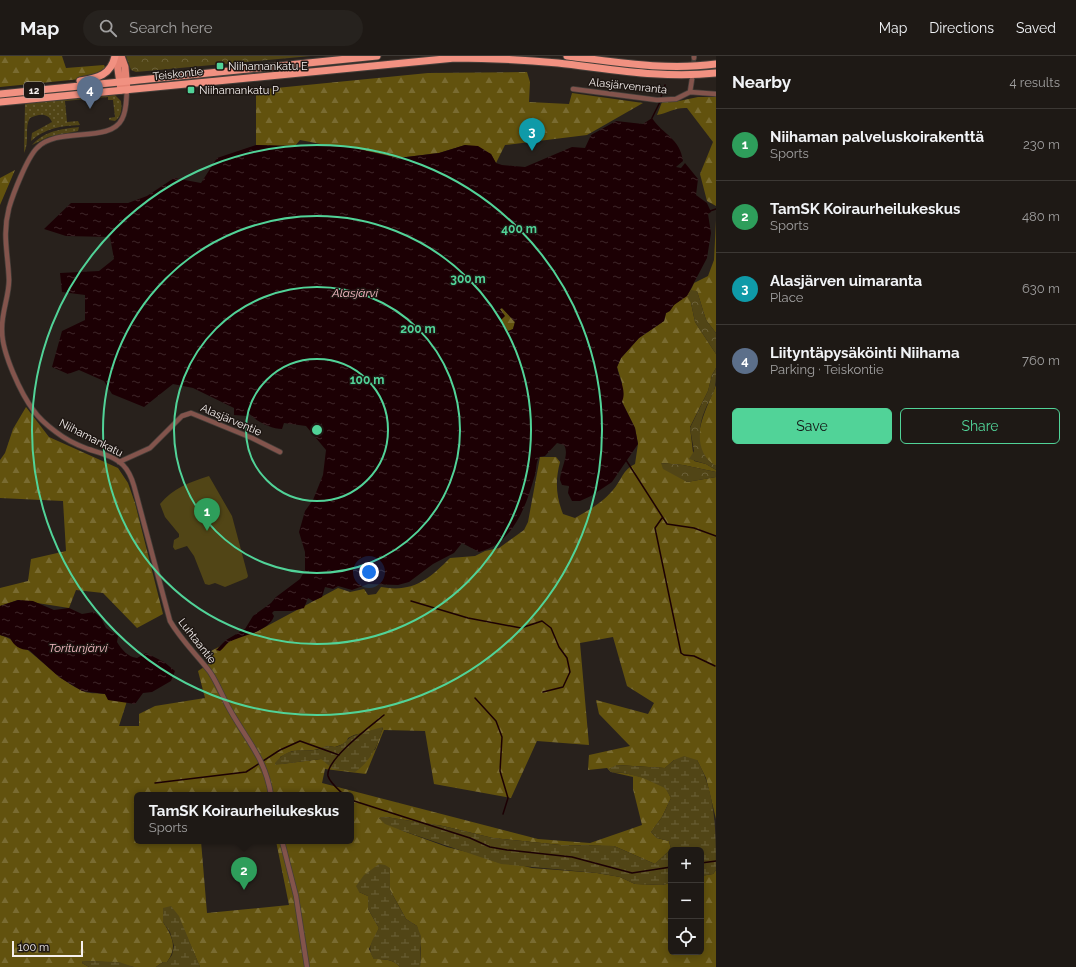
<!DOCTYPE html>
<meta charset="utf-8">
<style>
body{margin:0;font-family:Raleway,sans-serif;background:#26221e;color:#f1f3f6}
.controls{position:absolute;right:12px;bottom:12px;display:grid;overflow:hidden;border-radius:6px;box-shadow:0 2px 10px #0003}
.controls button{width:36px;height:36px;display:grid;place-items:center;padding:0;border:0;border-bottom:1px solid #3c3834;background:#1e1915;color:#f1f3f6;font:20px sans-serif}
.scale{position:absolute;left:12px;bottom:10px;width:71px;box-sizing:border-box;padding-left:4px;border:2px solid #f5efed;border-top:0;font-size:11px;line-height:14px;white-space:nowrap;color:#f5efed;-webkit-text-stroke:3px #1e1713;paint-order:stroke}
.you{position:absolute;left:369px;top:516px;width:14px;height:14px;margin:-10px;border:3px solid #fff;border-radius:50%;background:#1a73e8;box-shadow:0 0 0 6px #1a73e833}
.badge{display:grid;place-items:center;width:26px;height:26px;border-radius:50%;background:#51d398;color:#fff;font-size:13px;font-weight:700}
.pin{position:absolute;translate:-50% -33px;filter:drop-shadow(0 1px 2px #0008)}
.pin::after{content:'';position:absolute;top:21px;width:14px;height:12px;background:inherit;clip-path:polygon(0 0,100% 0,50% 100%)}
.popup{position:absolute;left:134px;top:736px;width:220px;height:52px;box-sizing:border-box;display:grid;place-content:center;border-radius:6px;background:#1e1915;filter:drop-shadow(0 1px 3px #0005);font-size:13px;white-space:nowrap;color:#a1a0a0}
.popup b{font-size:15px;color:#f1f3f6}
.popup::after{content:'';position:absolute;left:50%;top:100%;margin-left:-8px;border:8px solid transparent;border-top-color:#1e1915}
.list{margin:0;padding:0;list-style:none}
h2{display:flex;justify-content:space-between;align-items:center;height:52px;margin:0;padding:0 16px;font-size:17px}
h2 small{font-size:13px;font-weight:400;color:#a1a0a0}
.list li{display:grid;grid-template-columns:26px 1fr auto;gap:12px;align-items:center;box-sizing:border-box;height:72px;padding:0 16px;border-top:1px solid #3c3834}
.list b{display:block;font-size:15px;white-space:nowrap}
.list p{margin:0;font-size:13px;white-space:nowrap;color:#a1a0a0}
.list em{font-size:13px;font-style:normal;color:#a1a0a0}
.actions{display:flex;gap:8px;padding:12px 16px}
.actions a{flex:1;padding:9px 0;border:1px solid #51d398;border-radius:6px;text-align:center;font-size:14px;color:#51d398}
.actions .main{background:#51d398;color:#111}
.icon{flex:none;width:22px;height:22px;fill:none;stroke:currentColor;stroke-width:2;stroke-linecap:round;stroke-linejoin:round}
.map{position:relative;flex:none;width:716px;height:911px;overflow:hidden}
header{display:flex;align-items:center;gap:24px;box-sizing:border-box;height:56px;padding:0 20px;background:#1e1915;border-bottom:1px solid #3c3834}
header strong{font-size:19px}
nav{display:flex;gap:22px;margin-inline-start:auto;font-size:14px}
.search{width:280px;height:36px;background:#26221e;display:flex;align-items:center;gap:10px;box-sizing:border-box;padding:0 14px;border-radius:22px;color:#a1a0a0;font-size:15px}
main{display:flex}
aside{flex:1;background:#1e1915}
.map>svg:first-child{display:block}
.grass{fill:url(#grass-dots)}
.forest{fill:url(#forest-firs);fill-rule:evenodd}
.wetland{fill:url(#wetland-marsh)}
.park{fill:url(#park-crowns)}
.pitch{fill:#514516}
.water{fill:url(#water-ripples);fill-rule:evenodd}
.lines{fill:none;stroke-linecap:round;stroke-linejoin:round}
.stream{stroke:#1c0004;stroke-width:1.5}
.minor-tunnel{stroke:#47403b;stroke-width:4.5;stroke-dasharray:4.5 2;stroke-linecap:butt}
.minor-casing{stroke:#453e39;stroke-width:6}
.primary-casing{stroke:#453e39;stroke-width:9}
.trunk-casing{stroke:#453e39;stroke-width:9}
.minor{stroke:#83544c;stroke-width:4.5}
.primary{stroke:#e58373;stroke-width:7}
.trunk{stroke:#f19181;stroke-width:7}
.ring{fill:none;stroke:#51d398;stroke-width:2}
.poi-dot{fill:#51d398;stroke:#1e1713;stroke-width:1.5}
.labels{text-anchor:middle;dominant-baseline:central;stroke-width:3;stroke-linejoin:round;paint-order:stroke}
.shield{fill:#1e1713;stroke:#b4aeac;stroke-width:1}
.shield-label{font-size:10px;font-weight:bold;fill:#f5efed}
.poi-label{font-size:11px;fill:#f5efed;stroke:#1e1713;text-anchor:start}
.street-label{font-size:11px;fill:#f5efed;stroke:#1e1713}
.water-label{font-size:12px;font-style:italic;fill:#f6bbc4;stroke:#1e1713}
.centre{fill:#51d398;stroke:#1e1713;stroke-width:2}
.ring-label{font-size:12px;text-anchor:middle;font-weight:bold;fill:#51d398;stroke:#1e1713;stroke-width:3;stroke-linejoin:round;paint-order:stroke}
</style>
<header>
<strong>Map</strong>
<div class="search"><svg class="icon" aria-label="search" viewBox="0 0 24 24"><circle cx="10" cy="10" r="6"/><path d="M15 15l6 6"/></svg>Search here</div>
<nav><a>Map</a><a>Directions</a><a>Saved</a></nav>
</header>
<main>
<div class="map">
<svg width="716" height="911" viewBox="0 0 716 911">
<defs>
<pattern id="grass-dots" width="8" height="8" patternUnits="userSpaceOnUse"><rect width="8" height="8" fill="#514516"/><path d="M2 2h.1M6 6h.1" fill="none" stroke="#6b6038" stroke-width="1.8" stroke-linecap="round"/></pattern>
<pattern id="forest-firs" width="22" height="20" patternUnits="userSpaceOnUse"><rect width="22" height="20" fill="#62520e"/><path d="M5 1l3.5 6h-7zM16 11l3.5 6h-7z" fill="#796b31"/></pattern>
<pattern id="wetland-marsh" width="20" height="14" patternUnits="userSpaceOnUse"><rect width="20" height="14" fill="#514516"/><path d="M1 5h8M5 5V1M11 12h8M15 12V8" fill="none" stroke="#6b6038"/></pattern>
<pattern id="park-crowns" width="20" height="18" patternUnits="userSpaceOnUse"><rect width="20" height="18" fill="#514516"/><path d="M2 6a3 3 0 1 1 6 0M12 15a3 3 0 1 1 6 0" fill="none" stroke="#6b6038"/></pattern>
<pattern id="water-ripples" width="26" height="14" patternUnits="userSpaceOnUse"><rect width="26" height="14" fill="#1c0004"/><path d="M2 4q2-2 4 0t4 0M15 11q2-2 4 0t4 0" fill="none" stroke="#3e2629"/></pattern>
</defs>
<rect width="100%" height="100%" fill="#28211c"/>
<path class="grass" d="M114,38L121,45C122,52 122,60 115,65L109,64V62L115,61L113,44H108V41L65,45L67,66L78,65L80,69C61,70 45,72 31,85L32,77L52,66C48,56 38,58 30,62C24,71 30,85 24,97L25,47Z
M79,71L78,75L48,81L32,89C45,75 60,73 79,71Z"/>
<path class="forest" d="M0,0H62L66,12L104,9L107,15L91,22L0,31Z
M527,16L530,26L529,46L569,48L572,37L643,47L587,79L505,89L496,107L491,98L465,89L439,97L398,102L349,91L331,90L300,84L294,91L256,89V34L428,17Z
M698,41H716V150L707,145L700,118L713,86L687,52C676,51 668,57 657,59L662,46L679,45Z
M15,114L0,149V122Z
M716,164V277L706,264L697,235L691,247L695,266L716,298V312L712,319L708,335L690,371L694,405L706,408L716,414V416L683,409L661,407L687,426L716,421V763L706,722L697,704H674L665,712L617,709L611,716C628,717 649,721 664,731C667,733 669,738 671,742L662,761L651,776L657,782L669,785L671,793L655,808L614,790L561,789L493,782L443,770L386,761L379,762L403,775L447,791L532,812L597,817L620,821L635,828L662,829L671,827V896H701V820L713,818L716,814V911H420L421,892L417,870L406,863L390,834L389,812L359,836L368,840V853L379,872L369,893L374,903C383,903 394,903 400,911H200L184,874L163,866C172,880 178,891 167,906H163L156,911H134L107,906L83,905L82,907L89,911H0V579C32,589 50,620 81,634C87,638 97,637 105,638L109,644L127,645L119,670H139V658L155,650L205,642L198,615L210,607L211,595L249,575L254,577L338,532L350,536L364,533L368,539L376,538L381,531C413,537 429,523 450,502L475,500L485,495L499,492L524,474L528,466L540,401H556L560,406C555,425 556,440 563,458L575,462C589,454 602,447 613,434C621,425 623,413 635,408L638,388L635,372L622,346V327L617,311L621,302L639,282L664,265L666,257C671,255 671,251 675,248C684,241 689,240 694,227L708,220L714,204ZM613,581L627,630L654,647L648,658L596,644L599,658L630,690L589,699L588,714L607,712L611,716L633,721V733L642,769L590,787L538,783L322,727L325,713L366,718L384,674L425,675L434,728L511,742L537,685L589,689L580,587ZM383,672L375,694L321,703L281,708L280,701L292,695L314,694L328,690L335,691L346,687L348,682L354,679ZM137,739H351V785H276L289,849L207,857L201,785H137Z
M502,252L515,266L513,273L508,276L501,264L500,253Z
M716,329V410C683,392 707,353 716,329Z
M26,351L49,381L118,412L128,427L135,447L163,558L137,572L103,537L76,534L69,552L18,544L0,550V532L28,525L31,503L66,495L63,445L0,442V404L5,397L13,373Z"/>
<path class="wetland" d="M383,671C378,689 371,705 355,716L333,713L321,703L275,709V707C287,692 297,695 314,694C319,694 324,690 329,690C331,690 333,691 335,691C344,690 346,683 353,680C362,676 373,674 383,671Z
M684,700L697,704C716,737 716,776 716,814L713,818L701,820V794H671V827L662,829L635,828L620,821L597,817L501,808L403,775L385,768L379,762L386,761L443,770L493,782L561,789L614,790L655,808L671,793L669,785L657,782L651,776L662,761L671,742L665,732L643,722L624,717L611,716L608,713L617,709L665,712L674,704Z
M379,808L385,809L390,812V834L406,863L417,870L421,880L420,911H400C394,903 383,903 374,903C365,892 374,882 379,872L368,853V840L359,836L356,830L364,819Z
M171,850L179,860L200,911H156L163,906H167L172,899L174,890L170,876L163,866V852Z
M83,905L119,906L134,911H89L82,907Z"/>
<path class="park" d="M126,0H311L136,16L131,14Z
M691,234L697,235L706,264L716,277V298L695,266L691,247L687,240Z
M716,312C716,318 716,325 715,331C713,340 708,346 705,354C697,372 696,399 716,410V414L706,408L689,403L694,395L690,372L708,335L712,319Z
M661,407L683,409L716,416V421L687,426L663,413Z"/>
<path class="pitch" d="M209,420L232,460L248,520L247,522L225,531L215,527L209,529L205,528L194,500L187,490L175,494L173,491L174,484L179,481V478L165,461L160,448C173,432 190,426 209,420Z"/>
<path class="water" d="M652,62C663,79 680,82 683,105L676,111L681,112L685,107L698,123L696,139L707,147L711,156L708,158L711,177L707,202L687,240L674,249L670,255L666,257L664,265L639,282L621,302L617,311C619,323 627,334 622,346L635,372L638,388L612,426L591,440L580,445H572L568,437L569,430L562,429L560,424C560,413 570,399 564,389L557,387L545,400L539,401C535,408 537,415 534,422C526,451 512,488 479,496L462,487L454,497L433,508L409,526L398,529L368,528L352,534L338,530L333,533L325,531L322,541L313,545L308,542L304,552L292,555H274L272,557L274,560C269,576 242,579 229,586C226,588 223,593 220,595L216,594L226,584L245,573L253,560L271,547L276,541L300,523L305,514V496L299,476L305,455L313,444L323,419L326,394L306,370L284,367L282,373C272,373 255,365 249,357L247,360L234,359V352L193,332L173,328L144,351L112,338L104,325L79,314L68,318L52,311L62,275L85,264V239L62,236L60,217L99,215L114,203L110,181L66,180L44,173L71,147H128L147,140L174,122L201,127L217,102L256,89L349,91L398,102L439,97L465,89L478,90L491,98L496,107L502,109L525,111L572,91L585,92L591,79L616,65L643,68ZM502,252L515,266L513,273L508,275L501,264L505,260L500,253Z
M18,544L33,545L54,554L69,552L82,558L94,556L101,562L106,572L118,580L117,586C122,594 128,601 137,602L146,597L164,606L175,615L171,625L152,636L143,637L135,648L108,644L105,638L82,635L59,621L29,594C20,594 14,590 10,582L0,579V550Z"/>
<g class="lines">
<path class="stream" d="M661,41L665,29
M652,62L660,46
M710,155L716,153
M626,404L667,468L694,472L716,480
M662,462L655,472L681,597L684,599L694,600L715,610
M411,545L468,562L521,572L542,565L551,572L559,591L567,602L570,616L563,631L543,636
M475,642L496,665L502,681L500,715L508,742L503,758
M155,727L246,716L280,694L300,685L339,699
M344,739C339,734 330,727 328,720C325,704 372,669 384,659
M351,744L470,782L490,791L507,794L572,801L632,817L671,811
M701,807L716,805"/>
<path class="minor-tunnel" d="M692,21L694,2"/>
<defs>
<path id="minor" d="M694,2V0
M573,33L657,44L676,43L690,36L692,23
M127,34C126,44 127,54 122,63C110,88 57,70 37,92C27,102 13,138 9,152C2,179 8,197 9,224C9,241 1,257 2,275C2,297 21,338 34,355C40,364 48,370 56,376C65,383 77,389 88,393C100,397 114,400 123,409C129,415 132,423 134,430L170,565C181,584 197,599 210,616C218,628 223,642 230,654C248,686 265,702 271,739
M690,36L716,38
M119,406L150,392L182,360L191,357L252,382L280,396
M282,785L296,840L307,911"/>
<path id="primary" d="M116,0L121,34
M121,0L125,11L127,34"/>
<path id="trunk" d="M567,0C616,6 666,15 716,8
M80,25C98,22 111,19 115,0
M0,38L377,0
M0,46L455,2C489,2 524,4 558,7C611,13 663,23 716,17"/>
</defs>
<use href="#minor" class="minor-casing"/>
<use href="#primary" class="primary-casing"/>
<use href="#trunk" class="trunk-casing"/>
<use href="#minor" class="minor"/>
<use href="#primary" class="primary"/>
<use href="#trunk" class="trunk"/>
</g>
<g class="ring">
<circle cx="317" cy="374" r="71"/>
<circle cx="317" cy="374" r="143"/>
<circle cx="317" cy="374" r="214"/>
<circle cx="317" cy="374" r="285"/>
</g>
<g class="poi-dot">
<rect x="216" y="6" width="8" height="8" rx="2"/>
<rect x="187" y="30" width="8" height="8" rx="2"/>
</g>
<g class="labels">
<rect class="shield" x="24" y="26" width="20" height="16" rx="3"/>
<g class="shield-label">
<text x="34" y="34">12</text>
</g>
<g class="poi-label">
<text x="228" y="10">Niihamankatu E</text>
<text x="199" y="34">Niihamankatu P</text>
</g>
<g class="street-label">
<text transform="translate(178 18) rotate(-6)">Teiskontie</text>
<text transform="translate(628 30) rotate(6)">Alasjärvenranta</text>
<text transform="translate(231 364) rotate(23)">Alasjärventie</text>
<text transform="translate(91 382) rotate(27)">Niihamankatu</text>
<text transform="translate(197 585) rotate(52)">Luhtaantie</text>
</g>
<g class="water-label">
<text x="355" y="237">Alasjärvi</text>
<text x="78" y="592">Toritunjärvi</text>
</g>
</g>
<circle cx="317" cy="374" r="6" class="centre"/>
<g class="ring-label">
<text x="519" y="177">400 m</text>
<text x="468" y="227">300 m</text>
<text x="418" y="277">200 m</text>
<text x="367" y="328">100 m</text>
</g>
</svg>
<div class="controls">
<button>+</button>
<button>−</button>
<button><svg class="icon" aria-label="locate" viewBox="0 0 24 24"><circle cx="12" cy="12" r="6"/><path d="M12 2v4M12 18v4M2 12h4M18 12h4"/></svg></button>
</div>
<div class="scale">100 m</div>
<div class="you"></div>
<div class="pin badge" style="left:207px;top:475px;background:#2e9e5b">1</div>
<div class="pin badge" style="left:244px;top:834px;background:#2e9e5b">2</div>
<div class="popup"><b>TamSK Koiraurheilukeskus</b>Sports</div>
<div class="pin badge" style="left:532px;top:95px;background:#0f9aa8">3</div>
<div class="pin badge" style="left:90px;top:53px;background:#5c6f8a">4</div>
</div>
<aside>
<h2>Nearby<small>4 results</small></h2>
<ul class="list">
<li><span class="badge" style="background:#2e9e5b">1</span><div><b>Niihaman palveluskoirakenttä</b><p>Sports</p></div><em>230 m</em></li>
<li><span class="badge" style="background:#2e9e5b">2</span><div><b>TamSK Koiraurheilukeskus</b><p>Sports</p></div><em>480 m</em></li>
<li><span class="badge" style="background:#0f9aa8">3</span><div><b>Alasjärven uimaranta</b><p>Place</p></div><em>630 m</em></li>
<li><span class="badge" style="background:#5c6f8a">4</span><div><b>Liityntäpysäköinti Niihama</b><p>Parking · Teiskontie</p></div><em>760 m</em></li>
</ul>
<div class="actions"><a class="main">Save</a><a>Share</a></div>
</aside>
</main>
